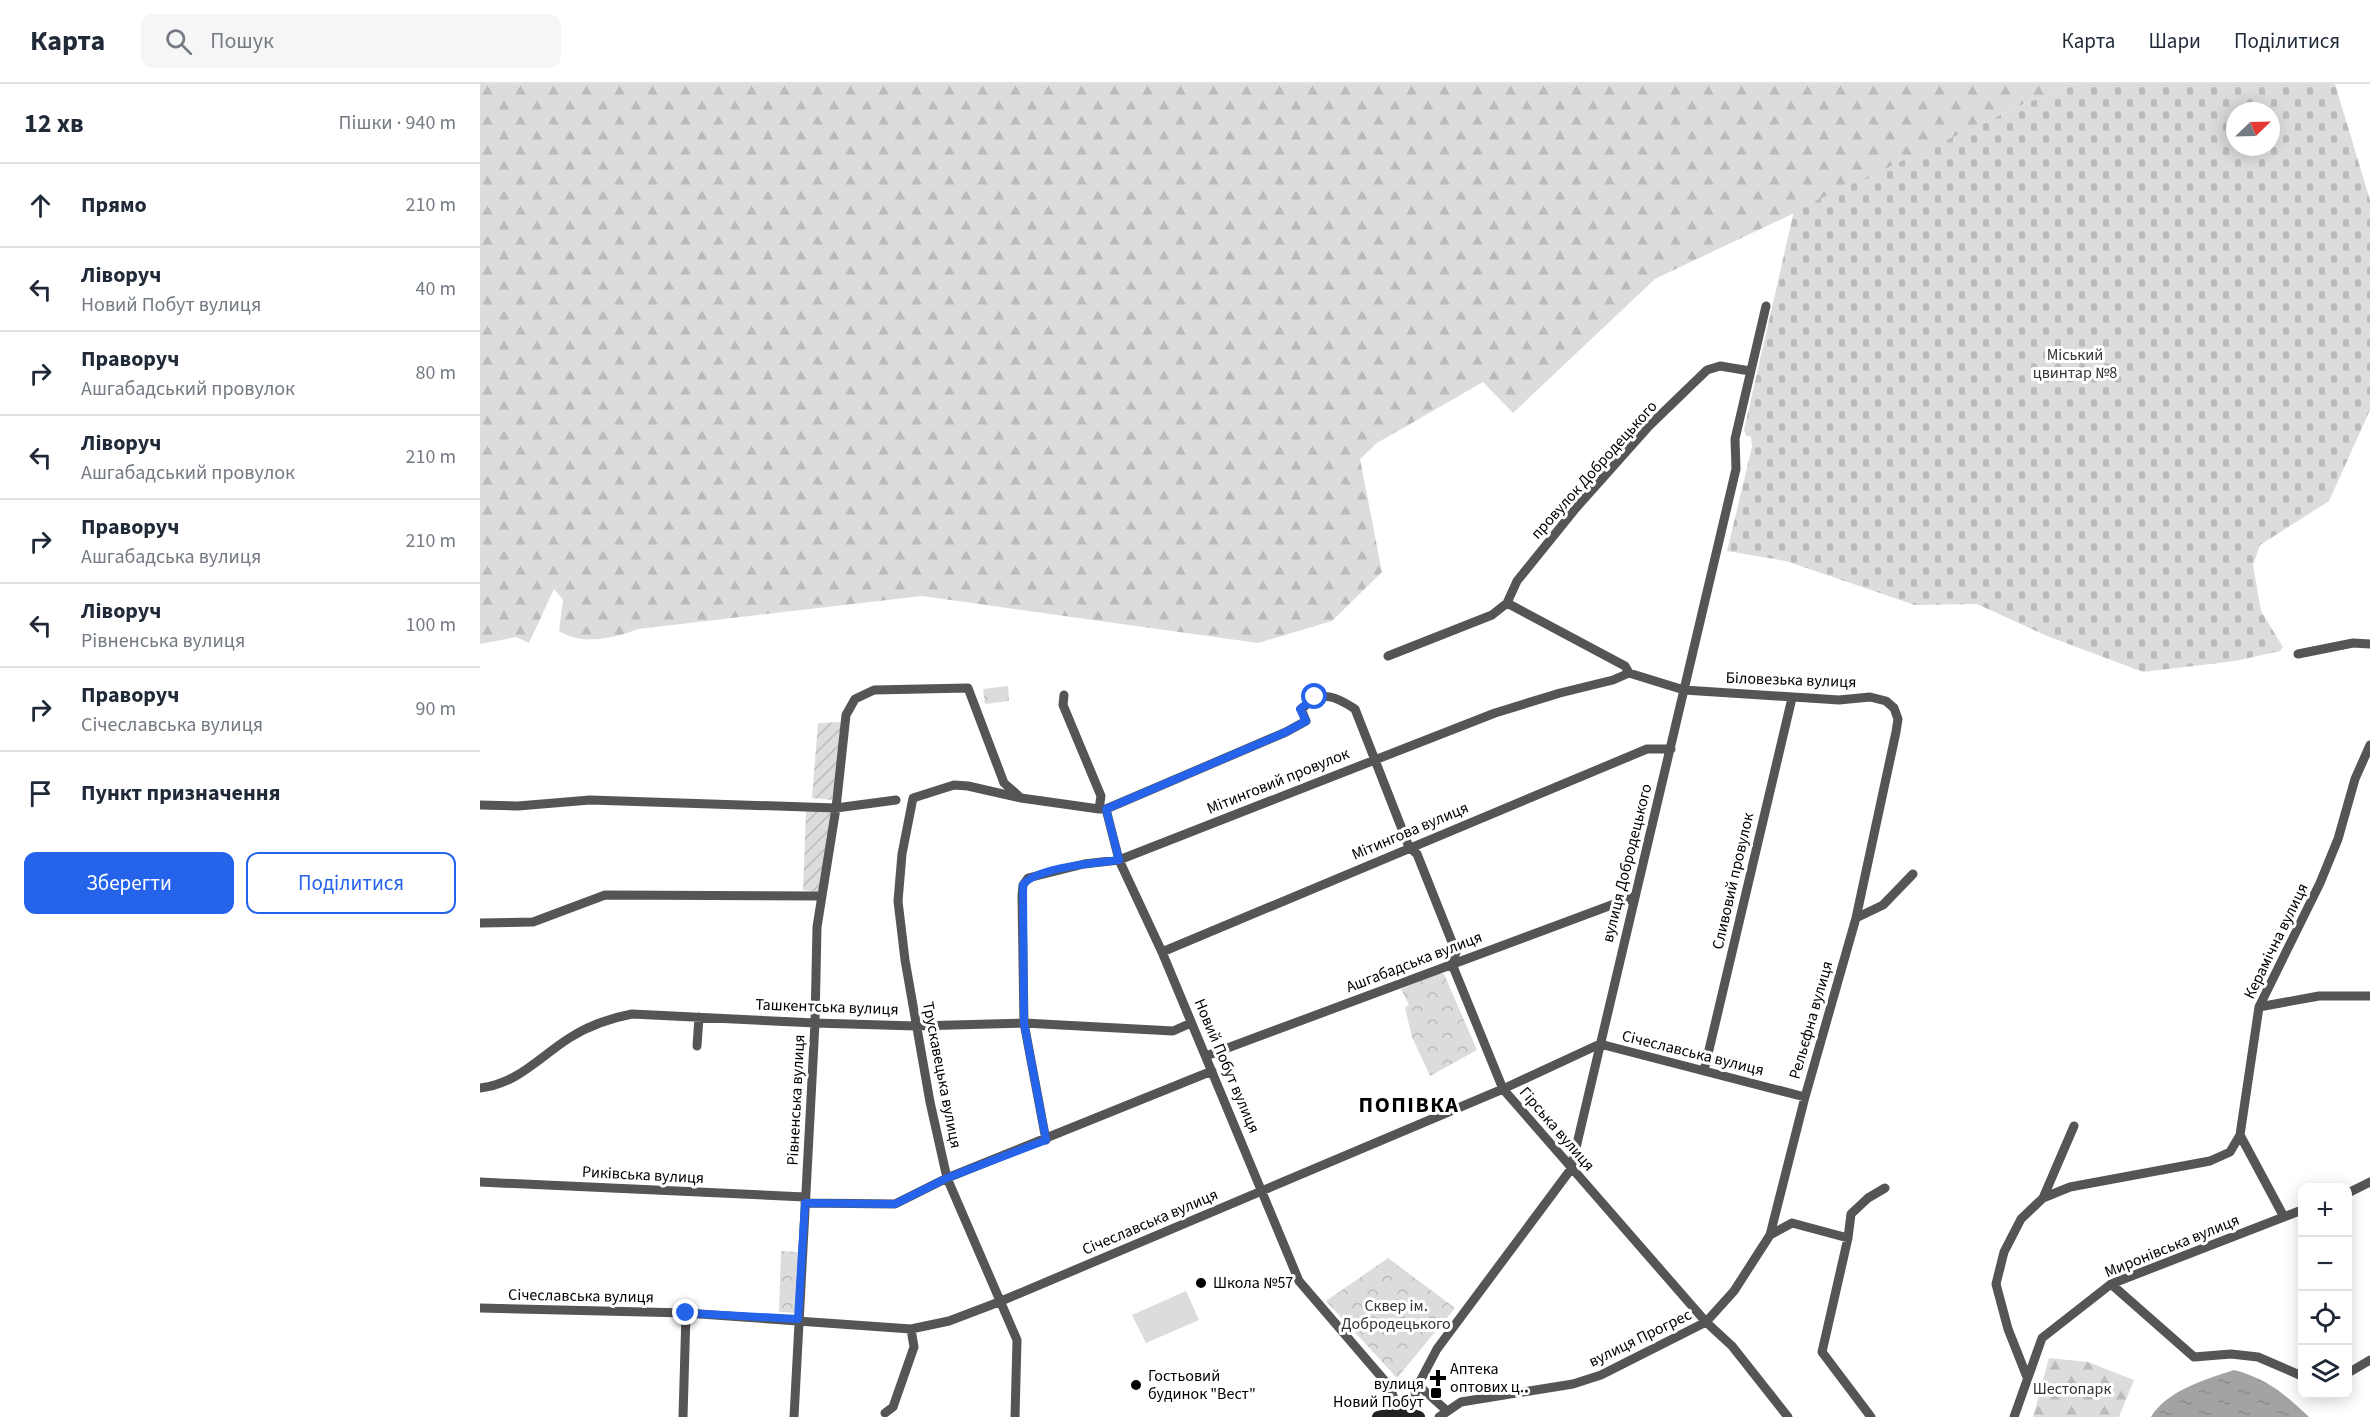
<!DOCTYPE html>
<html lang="uk">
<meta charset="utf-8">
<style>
body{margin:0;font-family:"Source Sans 3",sans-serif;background:#f6f6f7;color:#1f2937}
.controls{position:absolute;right:18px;bottom:18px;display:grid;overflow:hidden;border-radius:12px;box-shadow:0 3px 15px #0003}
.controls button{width:54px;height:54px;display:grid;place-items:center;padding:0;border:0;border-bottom:2px solid #e0e1e3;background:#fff;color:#1f2937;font:30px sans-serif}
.compass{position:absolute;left:1746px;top:18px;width:54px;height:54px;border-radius:50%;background:#fff;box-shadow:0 3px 15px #0003;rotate:67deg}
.stop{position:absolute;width:18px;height:18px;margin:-14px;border:4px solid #2563eb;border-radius:50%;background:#fff}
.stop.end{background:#2563eb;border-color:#fff;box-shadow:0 2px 6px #0008}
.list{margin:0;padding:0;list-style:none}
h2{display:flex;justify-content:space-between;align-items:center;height:78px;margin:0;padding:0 24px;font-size:26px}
h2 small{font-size:20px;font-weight:400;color:#747a83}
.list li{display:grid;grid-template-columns:39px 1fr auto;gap:18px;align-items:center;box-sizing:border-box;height:84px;padding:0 24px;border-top:2px solid #e0e1e3}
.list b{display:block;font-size:22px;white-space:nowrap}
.list p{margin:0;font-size:20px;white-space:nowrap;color:#747a83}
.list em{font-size:20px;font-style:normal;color:#747a83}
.actions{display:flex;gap:12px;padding:18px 24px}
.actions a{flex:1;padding:14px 0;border:2px solid #2563eb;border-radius:12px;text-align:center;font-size:21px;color:#2563eb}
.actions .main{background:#2563eb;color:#fff}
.icon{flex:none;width:33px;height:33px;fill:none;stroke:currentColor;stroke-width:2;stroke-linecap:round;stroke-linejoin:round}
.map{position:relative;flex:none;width:1890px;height:1333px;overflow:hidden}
header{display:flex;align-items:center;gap:36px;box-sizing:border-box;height:84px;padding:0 30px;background:#fff;border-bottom:2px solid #e0e1e3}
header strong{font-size:28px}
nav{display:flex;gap:33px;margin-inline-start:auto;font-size:21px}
.search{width:420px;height:54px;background:#f6f6f7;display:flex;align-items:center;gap:15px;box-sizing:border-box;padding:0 21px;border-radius:12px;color:#747a83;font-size:22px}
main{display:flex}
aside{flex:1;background:#fff}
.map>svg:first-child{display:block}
.grass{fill:#dcdcdc}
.forest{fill:url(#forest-firs)}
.cemetery{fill:url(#cemetery-stones);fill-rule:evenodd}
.park{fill:url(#park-crowns)}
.garden{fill:url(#garden-furrows)}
.water{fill:url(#water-ripples)}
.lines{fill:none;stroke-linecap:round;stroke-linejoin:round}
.minor{stroke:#555;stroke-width:9}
.secondary{stroke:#222;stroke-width:12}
.route{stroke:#2563eb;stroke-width:8}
.poi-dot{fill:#000;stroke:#fff;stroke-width:2}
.labels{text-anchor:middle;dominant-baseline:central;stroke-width:6;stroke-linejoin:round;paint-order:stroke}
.park-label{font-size:16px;fill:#333;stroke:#fff}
.street-label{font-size:16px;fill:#000;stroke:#fff}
.poi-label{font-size:16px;fill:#000;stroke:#fff;text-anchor:start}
.district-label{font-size:22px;font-weight:bold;letter-spacing:1.5px;fill:#000;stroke:#fff}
</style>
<header>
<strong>Карта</strong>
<div class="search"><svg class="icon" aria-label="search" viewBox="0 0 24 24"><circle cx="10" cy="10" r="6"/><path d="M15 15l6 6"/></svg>Пошук</div>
<nav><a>Карта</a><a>Шари</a><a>Поділитися</a></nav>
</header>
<main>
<aside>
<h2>12 хв<small>Пішки · 940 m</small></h2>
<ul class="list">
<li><svg class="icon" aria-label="ahead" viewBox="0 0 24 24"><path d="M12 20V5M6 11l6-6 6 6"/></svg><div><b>Прямо</b></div><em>210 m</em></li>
<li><svg class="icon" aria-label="left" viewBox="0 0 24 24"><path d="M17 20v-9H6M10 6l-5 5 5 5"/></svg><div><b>Ліворуч</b><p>Новий Побут вулиця</p></div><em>40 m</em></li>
<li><svg class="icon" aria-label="right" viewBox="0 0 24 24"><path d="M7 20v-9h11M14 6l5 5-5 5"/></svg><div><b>Праворуч</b><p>Ашгабадський провулок</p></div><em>80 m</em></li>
<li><svg class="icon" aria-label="left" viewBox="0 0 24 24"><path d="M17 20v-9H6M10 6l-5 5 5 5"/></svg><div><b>Ліворуч</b><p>Ашгабадський провулок</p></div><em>210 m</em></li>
<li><svg class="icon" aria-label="right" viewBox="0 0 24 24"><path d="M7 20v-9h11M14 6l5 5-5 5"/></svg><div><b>Праворуч</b><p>Ашгабадська вулиця</p></div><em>210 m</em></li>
<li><svg class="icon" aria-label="left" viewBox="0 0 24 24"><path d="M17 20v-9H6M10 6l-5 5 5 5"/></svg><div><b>Ліворуч</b><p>Рівненська вулиця</p></div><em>100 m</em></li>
<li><svg class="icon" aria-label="right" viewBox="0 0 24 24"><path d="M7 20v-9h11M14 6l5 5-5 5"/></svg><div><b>Праворуч</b><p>Січеславська вулиця</p></div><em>90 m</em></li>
<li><svg class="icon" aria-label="arrive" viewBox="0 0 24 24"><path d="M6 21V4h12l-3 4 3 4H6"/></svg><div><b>Пункт призначення</b></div></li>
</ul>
<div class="actions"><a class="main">Зберегти</a><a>Поділитися</a></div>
</aside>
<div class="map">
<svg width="1890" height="1333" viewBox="0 0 1890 1333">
<defs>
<pattern id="forest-firs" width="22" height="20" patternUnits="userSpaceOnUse" patternTransform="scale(1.5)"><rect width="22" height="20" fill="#dcdcdc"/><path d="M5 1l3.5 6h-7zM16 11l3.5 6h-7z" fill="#bbb"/></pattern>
<pattern id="cemetery-stones" width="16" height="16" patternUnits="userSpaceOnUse" patternTransform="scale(1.5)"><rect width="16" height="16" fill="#dcdcdc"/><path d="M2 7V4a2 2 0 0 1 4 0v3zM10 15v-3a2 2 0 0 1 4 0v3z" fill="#bbb"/></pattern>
<pattern id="park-crowns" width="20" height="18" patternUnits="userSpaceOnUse" patternTransform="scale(1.5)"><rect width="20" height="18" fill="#dcdcdc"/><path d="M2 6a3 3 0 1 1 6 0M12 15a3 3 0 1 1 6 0" fill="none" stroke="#bbb"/></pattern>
<pattern id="garden-furrows" width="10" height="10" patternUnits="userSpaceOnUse" patternTransform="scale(1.5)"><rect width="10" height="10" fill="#dcdcdc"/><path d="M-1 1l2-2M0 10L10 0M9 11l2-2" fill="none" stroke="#bbb"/></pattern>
<pattern id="water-ripples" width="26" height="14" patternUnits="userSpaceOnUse" patternTransform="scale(1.5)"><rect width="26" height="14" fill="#a3a3a3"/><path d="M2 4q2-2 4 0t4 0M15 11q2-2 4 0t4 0" fill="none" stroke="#8b8b8b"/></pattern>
</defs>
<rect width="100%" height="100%" fill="#fff"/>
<path class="grass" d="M706,1207L719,1236L666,1259L652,1231Z"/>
<path class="forest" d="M0,0H1598L1544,20L1175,195L1033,329L1003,298L897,359L880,375L902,488L852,537L778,559L442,512L158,545C135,554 101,562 79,547L83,516L74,505L49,559L36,553L0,560Z
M1569,1274L1608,1278L1654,1296L1639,1333H1553Z"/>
<path class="cemetery" d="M1598,0H1855L1890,116V326L1849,417L1780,461L1773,481L1781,527L1803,563L1800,567L1755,577L1663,588L1567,552L1497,520L1435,521L1306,477L1247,467L1272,363L1271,353L1266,351L1264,346L1314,127L1544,20ZM1755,27H1791V63H1755Z"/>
<path class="park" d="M528,602L529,617L505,620L503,605Z
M959,889L964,890L997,966L950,992L932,953L925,924L929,921L921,905Z
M301,1167L320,1168L317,1229L299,1228Z
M908,1174L975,1224L917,1294L846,1217Z"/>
<path class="garden" d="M362,638L352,716L332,714L338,639Z
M326,727L352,728L339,808L323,806Z"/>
<path class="water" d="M1754,1286C1786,1294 1806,1311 1829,1333H1671C1686,1307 1726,1295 1754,1286Z"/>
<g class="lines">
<path class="minor" d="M1027,519L1145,582L1149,589
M1818,570L1873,559L1890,560
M908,572L1012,531L1027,519L1037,497L1096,424L1169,342L1227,286L1240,282L1270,287
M584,611L583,621L621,712L619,725H626L639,776L682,868L819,1197L910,1303L918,1327
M0,721L38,722L110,716L356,724L416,716
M626,725L806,648L826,637L821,625C842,607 852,610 875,625L929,763L937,770L976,868L972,880L1023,1005L1226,1238L1252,1262L1308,1333
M1376,834L1403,821L1433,790
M0,839L53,838L125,811L342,812
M682,868L1167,665H1191
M1779,923L1839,912H1890
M217,962L219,933
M726,972L1153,813
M1224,987L1312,614
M0,1004C38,1000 60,972 91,953C110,941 131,934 152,930L335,939L436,942L544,939L693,947L711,939
M566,1056L544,939L542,812L543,801L548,794L604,780L639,776L1015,629L1080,609L1133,596L1149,589L1204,606L1359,616L1390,613L1406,617L1414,624L1418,635L1416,648L1376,834L1325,1013L1290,1151L1254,1207L1226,1238L1121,1291L1093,1300L981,1318L959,1333
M0,1098L325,1113
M1868,1109L1890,1098
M1563,1114L1594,1042
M325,1119L415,1120L467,1094L732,987
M1804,1133L1760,1051L1779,923L1840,799L1858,755L1875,695L1890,661
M1290,1151L1312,1139L1368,1154
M1631,1200L1714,1273L1751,1270L1778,1273L1822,1292
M0,1224L206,1229L431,1245L469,1237L519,1218L1023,1005L1120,960L1325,1013
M1868,1289L1890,1276
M1547,1293L1528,1245L1516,1200L1524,1168L1541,1135L1563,1114L1590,1103L1730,1077L1750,1068L1760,1051
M938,1301L966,1326
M929,1328L938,1301L957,1265L1091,1085L1256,385L1255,355L1286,222
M405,1329L413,1323L434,1263L431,1245
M203,1333L206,1229
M314,1333L335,939L337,843L356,724L366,631L375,615L394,606L488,604L524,699L541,714
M535,1333L537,1256L467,1094L450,1018L425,876L418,817L422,770L433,714L474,701L488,702L541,714L619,725
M1391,1333L1342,1268L1368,1154L1371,1130L1388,1114L1405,1104
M1534,1333L1562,1254L1631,1200L1822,1126"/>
<path class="secondary" d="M898,1333L921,1327L939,1333"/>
</g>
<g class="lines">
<path class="route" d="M206,1229L318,1235L325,1119L415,1120L467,1094L566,1056L544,939L543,801C556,783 617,779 639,776L626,725L806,648L826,637L820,625L835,613"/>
</g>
<g class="poi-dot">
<circle cx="721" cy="1199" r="6"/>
<path d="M955 1285h6v6h6v6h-6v6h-6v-6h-6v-6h6z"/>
<circle cx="656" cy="1301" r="6"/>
<rect x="950" y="1303" width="12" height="12" rx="3"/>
</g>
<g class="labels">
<g class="park-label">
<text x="1595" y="271">Міський<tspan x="1595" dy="18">цвинтар №8</tspan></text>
<text x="916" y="1222">Сквер ім.<tspan x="916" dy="18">Добродецького</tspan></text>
<text x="1592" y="1305">Шестопарк</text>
</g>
<g class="street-label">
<text transform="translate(1114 386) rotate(-48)">провулок Добродецького</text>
<text transform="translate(1311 596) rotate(2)">Біловезька вулиця</text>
<text transform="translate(798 697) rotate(-22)">Мітинговий провулок</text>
<text transform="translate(930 747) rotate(-23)">Мітингова вулиця</text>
<text transform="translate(1147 779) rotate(-76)">вулиця Добродецького</text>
<text transform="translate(1253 797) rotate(-77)">Сливовий провулок</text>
<text transform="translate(1796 857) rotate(-64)">Керамічна вулиця</text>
<text transform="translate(934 878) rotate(-21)">Ашгабадська вулиця</text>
<text transform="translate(347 923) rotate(2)">Ташкентська вулиця</text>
<text transform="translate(1331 936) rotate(-74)">Рельєфна вулиця</text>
<text transform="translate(1213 969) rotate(14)">Січеславська вулиця</text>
<text transform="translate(747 982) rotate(67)">Новий Побут вулиця</text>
<text transform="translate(462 991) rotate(79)">Трускавецька вулиця</text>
<text transform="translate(316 1016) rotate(-87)">Рівненська вулиця</text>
<text transform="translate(1077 1045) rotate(49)">Гірська вулиця</text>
<text transform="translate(163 1091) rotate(3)">Риківська вулиця</text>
<text transform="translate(670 1138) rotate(-23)">Січеславська вулиця</text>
<text transform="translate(1692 1162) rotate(-22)">Миронівська вулиця</text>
<text transform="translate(101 1212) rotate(1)">Січеславська вулиця</text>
<text transform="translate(1160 1254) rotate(-26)">вулиця Прогрес</text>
</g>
<g class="poi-label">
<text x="733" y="1199">Школа №57</text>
<text x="970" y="1285">Аптека<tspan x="970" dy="18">оптових ц‥</tspan></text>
<text x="668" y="1292">Гостьовий<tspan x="668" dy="18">будинок "Вест"</tspan></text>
<text x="944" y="1300" text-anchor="end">вулиця<tspan x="944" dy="18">Новий Побут</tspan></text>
</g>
<g class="district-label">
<text x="929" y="1021">ПОПІВКА</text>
</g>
</g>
</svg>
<div class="controls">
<button>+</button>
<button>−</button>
<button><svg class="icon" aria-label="locate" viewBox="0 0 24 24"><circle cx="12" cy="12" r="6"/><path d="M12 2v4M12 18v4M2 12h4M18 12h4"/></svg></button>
<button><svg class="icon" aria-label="layers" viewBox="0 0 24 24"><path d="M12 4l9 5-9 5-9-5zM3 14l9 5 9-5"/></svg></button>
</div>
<svg class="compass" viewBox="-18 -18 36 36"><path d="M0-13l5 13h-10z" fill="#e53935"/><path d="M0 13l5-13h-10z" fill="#747a83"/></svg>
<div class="stop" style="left:835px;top:613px"></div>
<div class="stop end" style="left:206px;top:1229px"></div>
</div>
</main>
